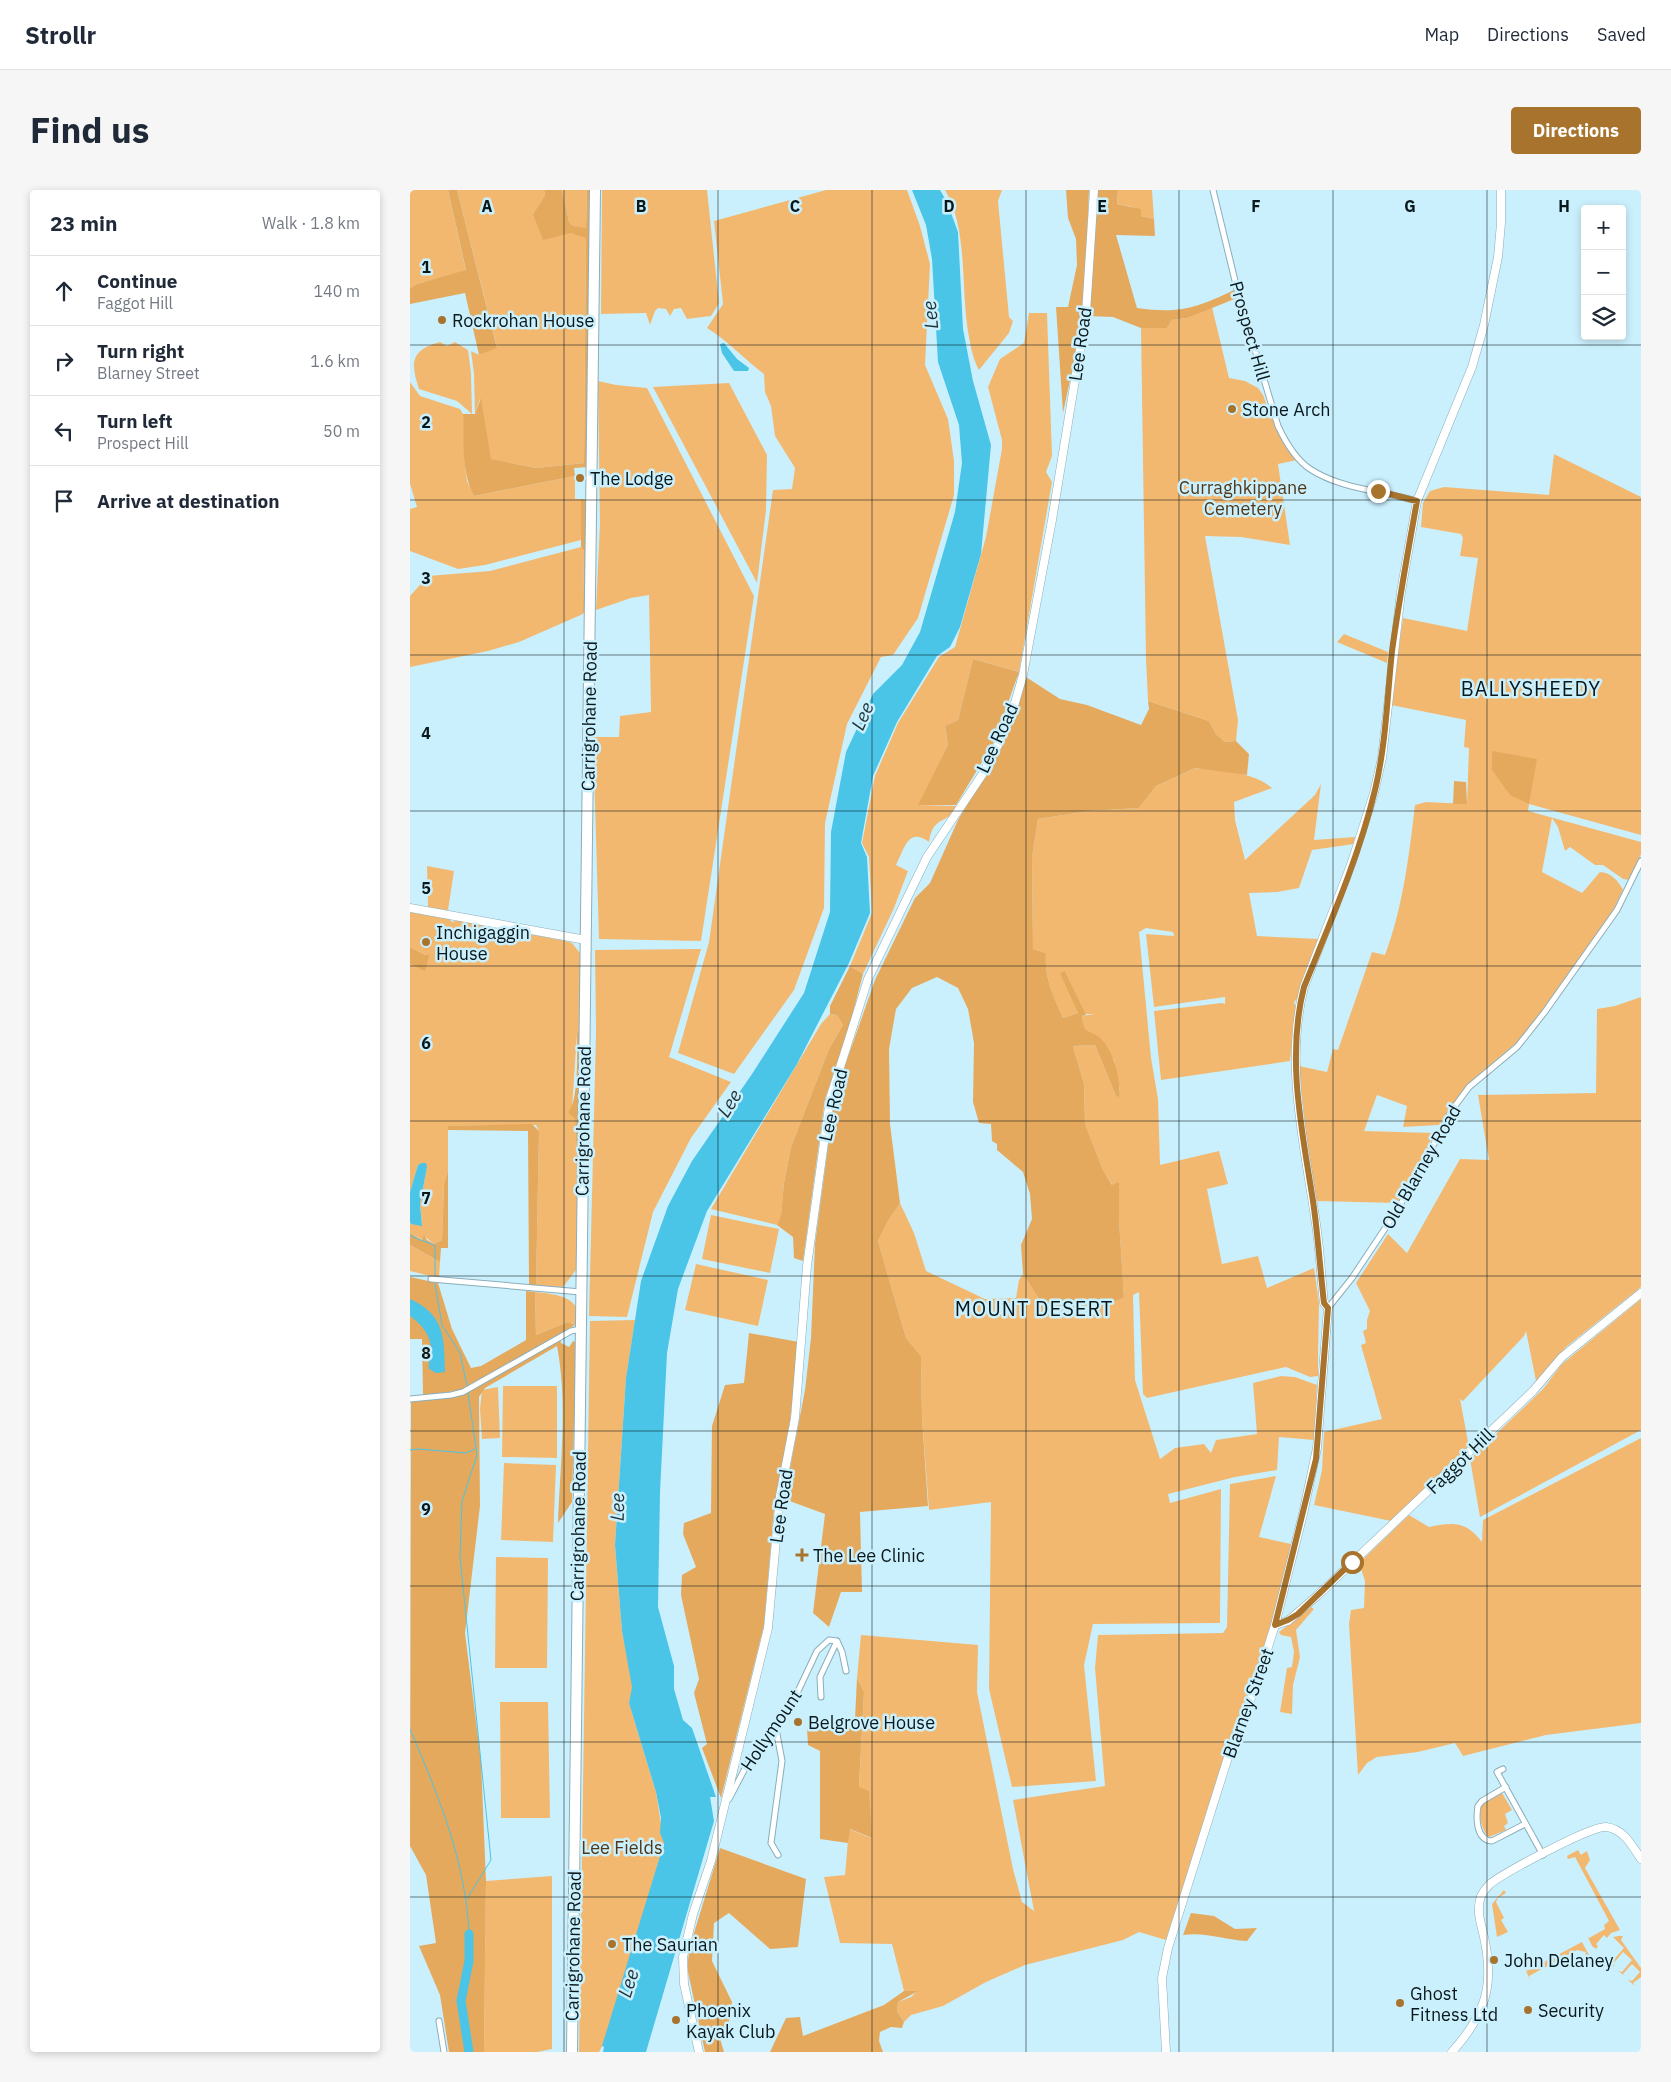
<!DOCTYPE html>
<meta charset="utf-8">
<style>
body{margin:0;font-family:"IBM Plex Sans",sans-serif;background:#f6f6f7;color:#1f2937}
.controls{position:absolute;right:15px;top:15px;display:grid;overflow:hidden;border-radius:5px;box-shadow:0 2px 8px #0003}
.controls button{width:45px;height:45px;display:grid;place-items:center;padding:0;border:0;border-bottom:1px solid #e0e1e3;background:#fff;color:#1f2937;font:25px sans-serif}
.stop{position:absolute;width:15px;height:15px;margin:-11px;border:4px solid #a8742d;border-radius:50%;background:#fff}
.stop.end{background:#a8742d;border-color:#fff;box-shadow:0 1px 5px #0008}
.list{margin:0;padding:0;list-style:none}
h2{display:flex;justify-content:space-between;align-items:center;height:65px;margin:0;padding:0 20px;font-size:21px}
h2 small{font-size:16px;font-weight:400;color:#747a83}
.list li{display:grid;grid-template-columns:32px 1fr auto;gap:15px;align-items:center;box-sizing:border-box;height:70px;padding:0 20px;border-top:1px solid #e0e1e3}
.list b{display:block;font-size:19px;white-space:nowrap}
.list p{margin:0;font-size:16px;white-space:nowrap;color:#747a83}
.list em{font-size:16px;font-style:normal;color:#747a83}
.icon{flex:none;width:28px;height:28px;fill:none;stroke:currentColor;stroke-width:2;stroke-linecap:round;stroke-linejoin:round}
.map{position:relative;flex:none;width:1231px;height:1862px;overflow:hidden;border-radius:5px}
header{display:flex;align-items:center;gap:30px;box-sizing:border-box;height:70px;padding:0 25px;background:#fff;border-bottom:1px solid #e0e1e3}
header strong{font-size:24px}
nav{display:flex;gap:28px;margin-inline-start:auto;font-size:18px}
.intro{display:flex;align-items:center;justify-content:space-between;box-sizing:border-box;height:120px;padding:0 30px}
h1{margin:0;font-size:35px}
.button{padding:12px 22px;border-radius:5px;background:#a8742d;color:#fff;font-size:18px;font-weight:700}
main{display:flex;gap:30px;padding:0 30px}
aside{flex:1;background:#fff;border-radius:5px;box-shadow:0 2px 8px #0003}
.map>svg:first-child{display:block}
.green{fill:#f3b870}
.forest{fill:#e5a95d}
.water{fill:#4ac4e7}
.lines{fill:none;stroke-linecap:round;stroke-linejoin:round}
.stream{stroke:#4ac4e7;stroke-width:1}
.river{stroke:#4ac4e7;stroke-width:9}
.street-casing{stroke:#8aaeba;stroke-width:7}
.secondary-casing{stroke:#8aaeba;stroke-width:9}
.highway-casing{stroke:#8aaeba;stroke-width:12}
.street{stroke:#fff;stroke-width:5}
.secondary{stroke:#fff;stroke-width:8}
.highway{stroke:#fff;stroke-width:10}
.route{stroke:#a8742d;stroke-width:6}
.grid{fill:none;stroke:#0a181c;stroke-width:1;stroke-opacity:0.55}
.poi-dot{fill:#a8742d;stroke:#cbf0fd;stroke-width:2}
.labels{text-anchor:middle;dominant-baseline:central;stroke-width:5;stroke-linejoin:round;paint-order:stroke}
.poi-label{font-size:18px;fill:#0a181c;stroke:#cbf0fd;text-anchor:start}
.street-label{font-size:18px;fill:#0a181c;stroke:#cbf0fd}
.park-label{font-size:18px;fill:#503717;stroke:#cbf0fd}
.water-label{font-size:19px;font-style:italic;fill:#1f343a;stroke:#cbf0fd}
.quarter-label{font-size:20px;letter-spacing:1px;fill:#0a181c;stroke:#cbf0fd}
.grid-label{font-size:16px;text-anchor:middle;font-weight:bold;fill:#0a181c;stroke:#cbf0fd;stroke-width:5;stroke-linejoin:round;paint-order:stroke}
</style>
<header>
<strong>Strollr</strong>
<nav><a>Map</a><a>Directions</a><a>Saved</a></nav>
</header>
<div class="intro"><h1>Find us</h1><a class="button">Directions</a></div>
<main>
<aside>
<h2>23 min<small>Walk · 1.8 km</small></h2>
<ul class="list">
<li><svg class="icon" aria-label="ahead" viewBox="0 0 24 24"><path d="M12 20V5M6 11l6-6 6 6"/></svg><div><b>Continue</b><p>Faggot Hill</p></div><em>140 m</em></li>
<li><svg class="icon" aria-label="right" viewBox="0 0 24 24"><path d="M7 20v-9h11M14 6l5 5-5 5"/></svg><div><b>Turn right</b><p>Blarney Street</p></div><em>1.6 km</em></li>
<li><svg class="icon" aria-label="left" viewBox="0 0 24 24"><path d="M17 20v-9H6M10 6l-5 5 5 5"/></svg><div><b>Turn left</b><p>Prospect Hill</p></div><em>50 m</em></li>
<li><svg class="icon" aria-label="arrive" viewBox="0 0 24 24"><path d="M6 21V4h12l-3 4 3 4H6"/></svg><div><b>Arrive at destination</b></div></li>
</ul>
</aside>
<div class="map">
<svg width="1231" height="1862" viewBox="0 0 1231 1862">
<rect width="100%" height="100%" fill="#cbf0fd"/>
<path class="green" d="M0,0H38L56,81L7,94L0,98Z
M47,0H134L135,5L123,24L160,43L176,47L174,273L126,278L80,269L70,209L65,224L64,184L61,161L69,165L87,157Z
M152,0H177L176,39L163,36L159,32Z
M192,0H297L309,113L301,126L277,129L271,118L264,119L260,126L256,119L248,118L245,121L240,135L236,123L191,124Z
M416,0H497L510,36L520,74L515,175L538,229L544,271V305L508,428L483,465L471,467L437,534L415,633L414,718L384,800L324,884L268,863L299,752L363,300L382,299L385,278L365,246L361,216L355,202L354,184C334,169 318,151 297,138L313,114L304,31Z
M535,0H592L588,11L599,127L603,131L599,143L569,180C563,169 561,158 559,147C550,101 559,40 535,0Z
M708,0H742L744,29L731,26L723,17L707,14Z
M802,117L819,188L835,191L848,198L853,205L862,229L887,270L868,274L880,355L831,347L795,346L828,530L826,551L815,552L806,544L799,531L738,511L736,469L731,138H757L762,130L777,128Z
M619,123H637L642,266L636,282L642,292L609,482L563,469L548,530L535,536L538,555L509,615L547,616C546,618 543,625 540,626C527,633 522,634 519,652C498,637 495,658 486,675L498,681L484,718L453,784L440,776L462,723L459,667L452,653L465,586L488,533L529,467L545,457L576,347L592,259V250L578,197L590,169L614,153Z
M30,152L37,156L45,152L58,160L61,183L62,224L47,211L9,199C0,172 1,160 30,152Z
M188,191L206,195L237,198L344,406L291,751L189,749L183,547H209L210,526L241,522L239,405L221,408L186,420L190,334Z
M0,192L10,206L50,219L53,224L55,277L57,291L64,306L165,286V309H171V350L75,375L48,379L0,361V319L7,317L0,294Z
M319,193L357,265L356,320L347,393L243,197Z
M1144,264L1231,307V645L1119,614L1118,621L1231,652V664L1219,690L1213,689L1193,675H1185L1160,657L1155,661L1148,637L1142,628L1132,682L1172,703L1190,682C1200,682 1209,691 1213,700L1194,738L1128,827L1105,854L1059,893L1029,935L993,937L997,916L967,905L954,941L1025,943L988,1013L906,1011L896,943L889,876L917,882L923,859L928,860L962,762L975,765C993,717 999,666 1005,615L1016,612L1057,614L1059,558L1054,557L1056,530L981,515L993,428L1057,441L1068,368L1050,366L1053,348L1051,344L1011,337L1013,313L1020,301L1034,297L1139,305Z
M171,357L174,361L173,424L109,452L78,461L0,477V406L18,386L80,381Z
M934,444L978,462L977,473L927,452Z
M785,578C808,580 845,582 862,598L824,612L825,630L835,670L905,605L911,594L904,650L945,647L944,654L902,660L889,698L867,702L839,703L847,746L909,749L889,807L884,812L886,818L880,871L751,890L744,821L812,813L815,814V807L744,817L736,744L764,746L763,742L736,738L729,742L741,868L748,909L750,975L809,961L818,994L797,999L812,1074L848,1066L857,1098L904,1078L909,1113L908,1167V1186L900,1187L876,1177L737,1208L733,1204L729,1102L723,1105L725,1190L750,1269L765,1258L794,1254L801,1263L806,1250L847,1244L843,1193L871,1186L885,1187L907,1195L904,1250L869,1247L867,1280L825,1287L758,1304L760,1313L811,1299L810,1433L683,1434L674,1475L686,1591L602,1597L579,1499L581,1312L519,1320L512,1227L511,1166L496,1148L468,1051L478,1031L490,1013L504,1043L516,1081L575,1109L606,1108L609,1090L613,1084L636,1120L714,1108L709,1030V992L703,996L693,980L675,934L674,894L663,856L685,855L706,906L710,900L704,870L683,844C673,842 673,836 672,826L684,824H675L655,781L668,823L653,828C643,806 634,788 636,763L623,759L622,667L628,629L679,621L729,618L746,596Z
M17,676L44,681L38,720L18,718Z
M0,720L38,727L42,732L49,730L155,751L162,753L170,763V839L167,843L162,919L165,928L168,958L166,1080L153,1097L126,1096L129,941L126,935L38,936V980L34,994L32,1050L24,1054L14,1046L13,1050L0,1043V1032L1,1034L12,1035L10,1014L17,977L8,975L0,1002V774L15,780L20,765H15L0,757Z
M291,759L259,867L321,892L281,948L243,1022L217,1127L179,1126L186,843L185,760Z
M1231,807V1097L1156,1157L1126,1191L1116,1141L1114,1146L1053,1211L1050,1209L1059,1257L981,1331L904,1315L912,1280L914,1242L972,1229L951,1155L956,1153L953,1141L957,1139V1130L960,1121L946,1093L978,1044L997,1063L1050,969L1079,970L1068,905L1186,903L1187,819L1205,816Z
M420,824L427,825L433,835L419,859L381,957L374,993L371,1026L367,1035L301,1019L411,834Z
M301,1025L369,1039L360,1083L292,1069Z
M0,1055L30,1072L29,1088L0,1081Z
M286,1074L358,1090L348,1136L275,1120Z
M125,1102C144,1104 176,1106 165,1135L158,1132L126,1145Z
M1231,1109V1240L1070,1327L1060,1269L1133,1199L1152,1174Z
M225,1130L216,1188L205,1355L212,1441L223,1497L219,1513L246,1602L254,1653L196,1849L189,1862H169L180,1131Z
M93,1196H147V1268L92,1267Z
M88,1197L90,1248L72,1249L70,1219L72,1200Z
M1231,1248V1533L1136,1545L1053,1566L1045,1553L1008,1562L967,1567L957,1573L948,1585L939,1434L941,1420L954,1418L955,1391L949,1373L999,1325L1019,1337C1043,1332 1056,1331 1072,1352L1073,1330Z
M94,1273L146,1275L143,1352L91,1350Z
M866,1286L849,1347L881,1354L859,1444L843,1496L816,1560L756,1750L729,1742L713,1750L615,1775L576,1792L533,1816L501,1825L494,1832L487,1821L488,1812L501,1807L507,1801H494L482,1754L430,1753L414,1687L435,1685L439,1639L461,1648L449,1598L454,1502L447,1488L451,1445L568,1455L567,1502L603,1679L612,1712L624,1721L603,1610L695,1596L685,1478L688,1445L813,1443L817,1437L820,1294Z
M86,1367L138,1368L137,1478H85Z
M901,1417L904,1419L886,1440L890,1467L883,1495L882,1524L870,1522L877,1478L882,1477L884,1462L881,1447L871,1445L869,1442Z
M90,1512H138L140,1628H91Z
M1092,1603L1102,1620L1095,1624L1098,1633L1094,1636L1096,1640L1079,1647C1072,1642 1066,1620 1074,1613C1078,1609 1086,1606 1092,1603Z
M1168,1660L1171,1665L1177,1661L1180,1670L1175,1678L1210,1740L1201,1743L1197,1748L1194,1745L1186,1754L1188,1756L1186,1759L1182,1756L1177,1745L1179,1748L1195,1739L1194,1735L1199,1731L1165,1667L1158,1669L1157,1666Z
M142,1686V1859L127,1862H74L76,1691Z
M1094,1700L1096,1703L1088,1708L1086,1712L1094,1728L1091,1730L1098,1742L1087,1747L1082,1714Z
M1209,1746H1213L1211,1750L1231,1778V1787L1223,1793L1225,1796L1218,1790L1222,1791L1230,1782L1222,1774L1213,1784L1215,1786L1208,1781L1212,1782L1222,1770L1213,1762L1203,1774L1205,1777L1198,1772L1201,1773L1214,1758L1203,1747Z
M1172,1752L1179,1765L1177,1767L1175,1765L1176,1762L1167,1760L1119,1786L1120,1790L1115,1778L1117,1781Z"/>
<path class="forest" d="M38,0H47L87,158L69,165L55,103L0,114V98L7,94L56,80Z
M134,0H152L159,32L163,36L176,38L177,0H182L179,277L164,278L165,286L64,306C51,281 54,251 53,224H65L71,208L81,269L126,278L174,273L176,48L160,43L133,50L123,24L135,5Z
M656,0H679L674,125L653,223L646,117H658L667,75L666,49L658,28Z
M687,0H708L707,14L731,19V26L744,29L745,46L706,45L727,118C769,124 787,118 824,100L827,108L777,128L762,130L757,138H731L703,127L678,126Z
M171,309L177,310L178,421L173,423L174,361L171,357Z
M563,469L609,482L584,552L546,615H508L538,555L535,536L548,530Z
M616,487L650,509L677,515L731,535L739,519L738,511L799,531L806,544L815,552L826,551L839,564L837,585L785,578L746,596L729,618L679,621L628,629L622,667L623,759L636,763C634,788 643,805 653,828L668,823L650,783L655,781L676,825L672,826C674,846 678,838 690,848C703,859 712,891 709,907L706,906L685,855L663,856L674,894L675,934L693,980L702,995L709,992V1030L714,1108L691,1115L636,1120L613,1084L611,1055L622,1029L620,1004L613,982L587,960V954L582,951L581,934L569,933L563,912L564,853L558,819L548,798L527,787L502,798L486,819L479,859L480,934L490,1013L478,1031L468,1051L496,1148L511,1166L512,1227L518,1316L450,1322L452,1402H431L419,1437L403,1423L415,1324L374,1309L395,1200L401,1148L405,1054L425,904L465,790L505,708L520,693L548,630L592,557L606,522Z
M1082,561L1127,569L1119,614L1100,605L1082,580Z
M1044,591L1056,592L1057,614H1043Z
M0,757L15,765H20L15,781L0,774Z
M440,776L453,784L440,834L415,909L393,1071L384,1068L383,1047L367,1035L371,1025L374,993L381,957L419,859L433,835L427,825L420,824V816Z
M170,839L168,958L167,959L165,929L158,922C169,913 167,859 167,843Z
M122,934L129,941L126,1096L119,1095L118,941L38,940V936Z
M38,980V1058H31L30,1072L0,1055V1043L12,1050L14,1045L17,1050L24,1054L32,1050L34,994Z
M0,1087L28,1093L42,1139L61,1178L71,1176L116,1150V1101L125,1102L126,1145L158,1132L165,1135L52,1200L13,1206L12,1149H0Z
M339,1143L389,1152L380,1231L364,1319L354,1435L311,1608L292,1558L297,1554L284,1503L289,1489L271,1405L272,1385L286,1377L273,1344L274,1333L301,1323L302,1236L315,1195L334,1193Z
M150,1148L151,1153L159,1157L163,1151L166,1152L162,1312L148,1333C150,1275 158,1214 147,1156L75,1198L69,1207L70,1316L55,1443L71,1571L76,1691L74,1862H39L30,1805L9,1756L26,1753L16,1685L0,1656L1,1212L43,1206Z
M447,1488L454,1502L449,1597L459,1601L462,1648L440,1639L438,1653L410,1649V1561L398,1555L397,1538L445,1529Z
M310,1658L396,1689L388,1757L360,1759L319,1723L304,1733L302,1771L322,1812L318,1838L308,1842L314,1862H295L277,1777L280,1756Z
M781,1723L804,1726L825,1739L847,1738L837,1751C814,1750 797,1742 773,1745Z
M494,1801H508L488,1812L487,1821L494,1832L492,1838L481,1837L470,1842L469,1851L473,1862H360L376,1828L390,1827L393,1846L474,1815Z"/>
<path class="water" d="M502,0H530L537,12L548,42L553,139L563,191L581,255L571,364L550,437L540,457L527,466L487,532L463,586L451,653L457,667L460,723L439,773L387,874L297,1021L268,1099L257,1163L250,1302L248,1417L264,1476V1499L273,1530L282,1538L306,1607H300L304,1631L236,1862H193L194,1857L192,1856L254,1653L250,1643L251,1628L246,1602L219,1513L222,1497L212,1441L205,1355L216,1188L231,1091L258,1016L282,971L342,884L394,803L420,722L421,642L436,562L463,504L492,475L510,442L545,322L552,273L549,235L528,172L522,69L516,35Z
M314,153L327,169L339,178L338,181H324L312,163L310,154Z
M12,973H16L17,977L10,1014L12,1036L1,1034L0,1032V1002L8,975Z
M0,1109C35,1125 34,1147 35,1182L26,1183L19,1179C18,1172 20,1169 21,1163C22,1146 12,1135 0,1126Z"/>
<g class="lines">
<path class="stream" d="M0,1045C9,1051 17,1051 25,1056V1085
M25,1094L32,1135L50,1163L57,1195
M0,1260L8,1259L56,1263L65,1259
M0,1539C28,1605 56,1671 59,1744
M57,1709L81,1670L50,1367L52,1311L67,1265L58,1203"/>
<path class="river" d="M59,1862L51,1811L59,1771V1744"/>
<defs>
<path id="street" d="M803,0L828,103L868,236C875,251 885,269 900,279C930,299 973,301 1007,311
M21,1089L171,1102
M918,1118L942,1088L976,1037L1000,999L1042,920L1059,897L1107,857L1134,823L1207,720L1231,671
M0,1209L41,1205L53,1202L161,1141L171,1139
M427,1451L432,1462L436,1481
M366,1539L372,1571L361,1653L368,1665
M1093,1579L1087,1582L1133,1665
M1096,1597L1072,1611L1068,1616C1066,1628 1066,1650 1082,1651L1115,1634
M319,1609L341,1567L369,1534L381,1516L407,1461L419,1450L427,1451L410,1487L411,1507
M29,1831L34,1862"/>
<path id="secondary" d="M0,718L176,750
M865,1435L878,1431L907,1406L1123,1201L1152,1167L1231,1103
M289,1862L274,1794L273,1767L283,1724L301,1671L358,1438L370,1306L385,1228L397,1076L420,909L458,789L517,667L572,585L588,555L602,523L613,485L642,330L676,123L684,0
M756,1862L752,1788L758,1758L820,1561L845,1498L865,1435L893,1324L907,1258L918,1118L914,1113C911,1087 910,1060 906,1034C895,956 874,875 894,797L942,672L964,603L972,568L991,402L1007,311L1062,177L1074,135L1088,67L1091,33V0
M1042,1862C1075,1825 1085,1796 1074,1747C1071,1734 1066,1720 1071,1706C1073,1702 1076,1698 1080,1694C1094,1683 1180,1636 1196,1637C1214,1639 1222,1656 1231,1669"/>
<path id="highway" d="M162,1862L185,0"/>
</defs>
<use href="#street" class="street-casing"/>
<use href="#secondary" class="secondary-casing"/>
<use href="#highway" class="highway-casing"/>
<use href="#street" class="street"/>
<use href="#secondary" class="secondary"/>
<use href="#highway" class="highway"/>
</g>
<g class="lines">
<path class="route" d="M942,1372L888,1424L878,1430L865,1435L906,1269L918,1118L914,1113C910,1079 908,1045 903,1011C892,940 876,868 894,797C920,733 949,667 965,600C976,554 977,508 982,461C989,410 998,361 1007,311L968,301"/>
</g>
<path class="grid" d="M154,0V1862M308,0V1862M462,0V1862M616,0V1862M769,0V1862M923,0V1862M1077,0V1862M0,155H1231M0,310H1231M0,465H1231M0,621H1231M0,776H1231M0,931H1231M0,1086H1231M0,1241H1231M0,1396H1231M0,1552H1231M0,1707H1231"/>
<g class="poi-dot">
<circle cx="32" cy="130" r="5"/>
<circle cx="822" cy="219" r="5"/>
<circle cx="170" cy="288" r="5"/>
<circle cx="16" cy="752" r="5"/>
<path d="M389.5 1357.5h5v5h5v5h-5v5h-5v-5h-5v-5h5z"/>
<circle cx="388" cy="1532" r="5"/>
<circle cx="202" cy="1754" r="5"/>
<circle cx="1084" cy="1770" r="5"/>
<circle cx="990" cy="1813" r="5"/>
<circle cx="1118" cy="1820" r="5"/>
<circle cx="266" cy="1830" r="5"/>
</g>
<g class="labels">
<g class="poi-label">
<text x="42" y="130">Rockrohan House</text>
<text x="832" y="219">Stone Arch</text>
<text x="180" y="288">The Lodge</text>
<text x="26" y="742">Inchigaggin<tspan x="26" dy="21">House</tspan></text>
<text x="403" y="1365">The Lee Clinic</text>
<text x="398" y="1532">Belgrove House</text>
<text x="212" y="1754">The Saurian</text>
<text x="1094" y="1770">John Delaney</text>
<text x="1000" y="1803">Ghost<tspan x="1000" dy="21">Fitness Ltd</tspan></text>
<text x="276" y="1820">Phoenix<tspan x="276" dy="21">Kayak Club</tspan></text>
<text x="1128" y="1820">Security</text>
</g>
<g class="street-label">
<text transform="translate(840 141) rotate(74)">Prospect Hill</text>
<text transform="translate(670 154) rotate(-82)">Lee Road</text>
<text transform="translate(179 526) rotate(-89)">Carrigrohane Road</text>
<text transform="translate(587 548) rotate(-65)">Lee Road</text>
<text transform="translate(423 915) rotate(-77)">Lee Road</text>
<text transform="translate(173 931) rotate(-89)">Carrigrohane Road</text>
<text transform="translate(1011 977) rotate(-60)">Old Blarney Road</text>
<text transform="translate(1050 1271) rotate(-44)">Faggot Hill</text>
<text transform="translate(371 1316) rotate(-82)">Lee Road</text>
<text transform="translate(168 1336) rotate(-89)">Carrigrohane Road</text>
<text transform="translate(838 1513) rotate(-70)">Blarney Street</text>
<text transform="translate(361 1540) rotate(-56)">Hollymount</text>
<text transform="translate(163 1756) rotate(-89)">Carrigrohane Road</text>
</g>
<g class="park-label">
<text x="833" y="297">Curraghkippane<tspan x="833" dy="21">Cemetery</tspan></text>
<text x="212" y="1657">Lee Fields</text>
</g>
<g class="water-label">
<text transform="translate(520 125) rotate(-95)">Lee</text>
<text transform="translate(452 526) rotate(-66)">Lee</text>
<text transform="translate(319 913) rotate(-58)">Lee</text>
<text transform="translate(207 1317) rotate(-89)">Lee</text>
<text transform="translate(218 1793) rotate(-72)">Lee</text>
</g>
<g class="quarter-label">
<text x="1121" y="498">BALLYSHEEDY</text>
<text x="624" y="1118">MOUNT DESERT</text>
</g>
</g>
<g class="grid-label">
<text x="77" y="22">A</text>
<text x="231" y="22">B</text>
<text x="385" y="22">C</text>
<text x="539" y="22">D</text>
<text x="692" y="22">E</text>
<text x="846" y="22">F</text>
<text x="1000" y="22">G</text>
<text x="1154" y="22">H</text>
<text x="16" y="83">1</text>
<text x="16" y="238">2</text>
<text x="16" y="394">3</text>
<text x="16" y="549">4</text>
<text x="16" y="704">5</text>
<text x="16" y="859">6</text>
<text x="16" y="1014">7</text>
<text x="16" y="1169">8</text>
<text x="16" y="1325">9</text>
</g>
</svg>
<div class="controls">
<button>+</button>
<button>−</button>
<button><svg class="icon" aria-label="layers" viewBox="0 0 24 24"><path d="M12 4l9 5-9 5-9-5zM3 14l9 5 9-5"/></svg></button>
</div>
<div class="stop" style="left:942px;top:1372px"></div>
<div class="stop end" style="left:968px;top:301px"></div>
</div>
</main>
